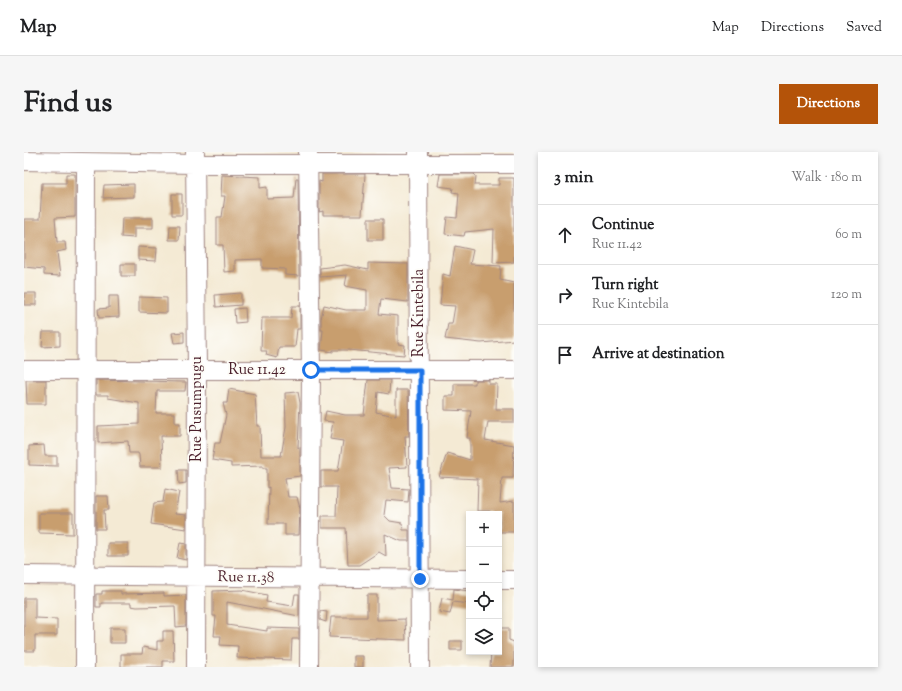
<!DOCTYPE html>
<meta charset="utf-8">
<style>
body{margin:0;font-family:"Sorts Mill Goudy",serif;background:#f6f6f6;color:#202124}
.controls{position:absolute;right:12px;bottom:12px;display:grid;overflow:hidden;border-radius:0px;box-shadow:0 2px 6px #0003}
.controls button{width:36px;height:36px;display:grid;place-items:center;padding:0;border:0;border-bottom:1px solid #e0e0e0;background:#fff;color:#202124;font:20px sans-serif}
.stop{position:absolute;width:12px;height:12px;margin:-9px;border:3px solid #1a73e8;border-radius:50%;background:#fff}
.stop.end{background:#1a73e8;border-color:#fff;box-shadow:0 1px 4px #0008}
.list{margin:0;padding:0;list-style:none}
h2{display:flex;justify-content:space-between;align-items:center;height:52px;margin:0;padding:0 16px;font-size:17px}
h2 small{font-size:13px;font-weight:400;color:#757577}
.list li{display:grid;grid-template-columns:26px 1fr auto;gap:12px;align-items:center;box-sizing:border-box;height:60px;padding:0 16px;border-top:1px solid #e0e0e0}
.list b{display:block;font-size:15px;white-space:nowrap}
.list p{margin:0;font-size:13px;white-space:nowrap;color:#757577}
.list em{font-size:13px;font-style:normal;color:#757577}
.icon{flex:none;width:22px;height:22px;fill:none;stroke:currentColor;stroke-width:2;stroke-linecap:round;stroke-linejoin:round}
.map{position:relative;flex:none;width:490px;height:515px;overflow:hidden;border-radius:0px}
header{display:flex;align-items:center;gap:24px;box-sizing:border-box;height:56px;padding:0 20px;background:#fff;border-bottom:1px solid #e0e0e0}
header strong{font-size:19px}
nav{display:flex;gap:22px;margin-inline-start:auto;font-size:14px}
.intro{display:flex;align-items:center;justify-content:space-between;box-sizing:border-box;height:96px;padding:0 24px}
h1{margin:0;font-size:28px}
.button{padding:10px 18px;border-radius:0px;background:#b45309;color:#fff;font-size:14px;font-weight:700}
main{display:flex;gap:24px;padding:0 24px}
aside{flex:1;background:#fff;border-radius:0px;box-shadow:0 2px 6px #0003}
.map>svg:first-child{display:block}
.building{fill:#c89e6e}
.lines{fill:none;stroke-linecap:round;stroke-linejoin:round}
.minor-casing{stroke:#9f8480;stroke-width:20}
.minor{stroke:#fff;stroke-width:18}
.route{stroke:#1a73e8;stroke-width:5}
.labels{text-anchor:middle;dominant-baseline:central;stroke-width:3.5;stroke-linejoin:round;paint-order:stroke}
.street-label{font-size:15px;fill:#4a1f2b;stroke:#fdfcf7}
</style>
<header>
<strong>Map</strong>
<nav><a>Map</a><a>Directions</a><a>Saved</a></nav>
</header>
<div class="intro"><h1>Find us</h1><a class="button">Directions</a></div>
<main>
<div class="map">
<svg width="490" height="515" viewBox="0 0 490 515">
<rect width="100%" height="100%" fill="#fdfcf7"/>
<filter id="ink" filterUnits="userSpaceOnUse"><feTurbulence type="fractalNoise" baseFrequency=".025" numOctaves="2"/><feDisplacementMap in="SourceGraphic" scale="8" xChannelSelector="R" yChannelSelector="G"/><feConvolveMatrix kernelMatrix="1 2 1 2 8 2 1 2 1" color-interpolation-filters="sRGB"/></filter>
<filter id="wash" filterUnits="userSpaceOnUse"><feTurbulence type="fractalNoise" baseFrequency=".012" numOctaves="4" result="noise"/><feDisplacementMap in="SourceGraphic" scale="16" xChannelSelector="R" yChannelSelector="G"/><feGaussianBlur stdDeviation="0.9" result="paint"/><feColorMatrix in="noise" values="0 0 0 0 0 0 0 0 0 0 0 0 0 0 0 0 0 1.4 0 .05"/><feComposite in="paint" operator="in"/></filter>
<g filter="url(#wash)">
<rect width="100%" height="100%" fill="#f4ead4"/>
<g id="blocks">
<path class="building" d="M42,22H51V65L31,66L33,90H41L42,98L33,100L36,124L20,123V117L0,115V67H16L18,31H42Z
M298,22H341L338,63H299V59L295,60V29L298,30Z
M416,22H450L452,24L451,33H475V26H490V110L469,111L470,77L441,80L440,84L421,82L423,65L433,66L435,41L428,40L429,36L414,34Z
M198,23L236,25V36L243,35V47L270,46L272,26H274L275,124L261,123V117L238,116V107L211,108V119L200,120L199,93H193V65H198L201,44H197Z
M110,32V45L79,46L80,33Z
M148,42H158V63H148Z
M98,66H129V76H110V86L97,85Z
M344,67H359V88H344Z
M146,74H156L155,88H145Z
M431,94L449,98L446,112L477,114L476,128L490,131V188L457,191L421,187L424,172H428L431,154L416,153L419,122L426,124Z
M114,95L133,96L132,109L114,108Z
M344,111L384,112V150L357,147L355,162L374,164V192L381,193L380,203L324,198H309V200L297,198L299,178H297V167L300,153L322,158H343V138L321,134L323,123L296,125V116L321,113L344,118Z
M97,112H111V124H97Z
M0,141H12V153H0Z
M217,141V153L192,155L191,143Z
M85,144H94L95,165L75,166L74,157L85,156Z
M115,145L143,146V161L115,160Z
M268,154H276V177H273L271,195H255L253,206L242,203L243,199H237L238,166H267Z
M221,156L222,170L211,171L210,157Z
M19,180H36V194L18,195Z
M160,180V190L150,191L148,181Z
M2,228H22V252H3Z
M72,228L162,230L161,239H133L132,261H151V271H156V284H137L138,315H116L115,303L114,301H105L104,289L74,291V274L115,272V251L84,246V243H72Z
M344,228H366L365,242L354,240L352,260L372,264V238H384L385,284H381L383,315L365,316L368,336L385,337L384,350L362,348L360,363L366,369L378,371L379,378H385V389H377L361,382L362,404L355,400L335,413H324L322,376H298V364H312L313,335H297V319H314L319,289L306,287L309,270L300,269L302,259L321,263H340Z
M451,228H465V232H473L472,257H490V270H464L461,288L490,293L489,326H478L476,351L490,349V380H475V361H466V359H453L454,327L415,325L423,301L446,308V286H443L447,259L421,258V244H430V232H451Z
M205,237L231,242L233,274H236L237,304H257L262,275L261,241L274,240L276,251L274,296L276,295V324L261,326L264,345H273L276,357L275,383H261V372H244L245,335L243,336V316H239V314L207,315V311L188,308L191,291H196L202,263L199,251H203Z
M20,293L21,304H33V314L5,313V294Z
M154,318H162V331L155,332Z
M141,337L155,340L151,362L162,363V377L127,372L130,351L139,350Z
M72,344H84L85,358H80L81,377H72Z
M15,361H49V382L15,381Z
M84,391H104V404H84Z
M156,391L162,392V408L153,406Z
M430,437L445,439V452L429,450L426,462L415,460L418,446L429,448Z
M218,438L243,443L242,450L269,454L271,442H275V464L203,450V473L243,479V476L275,477V487H268L267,508L213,506L214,494L196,493L197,484H190L192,464H189V439Z
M78,439H97V442L140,441V444L162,443V474L152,475L151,454L113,455L107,454V451H77V455H72V442H78Z
M343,443H353V468L381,467L382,488L305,485L307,465H343Z
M0,446H11V466L33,467V483H11V499H0Z
M296,459L303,460L302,470L296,468Z
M86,476H101V491H86Z
M475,476H485V488L490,490V515H466L467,500H475Z
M139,479H149L150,509H139V515H97V502H118L119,495L133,498V489H139Z
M426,489H438V498H426Z
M330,504H339V515H330Z"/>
</g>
</g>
<g filter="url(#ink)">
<use href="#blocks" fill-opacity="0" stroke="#9f8480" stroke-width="1"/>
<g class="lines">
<defs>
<path id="minor" d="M171,0L173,218L172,515
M284,0L287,218L285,515
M394,0L396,515
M0,9L170,12H490
M0,218H490
M0,423L445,427
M475,428H490
M61,515L62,11"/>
</defs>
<use href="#minor" class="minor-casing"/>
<use href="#minor" class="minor"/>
</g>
</g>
<g class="lines" filter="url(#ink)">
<path class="route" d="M287,218H396V427"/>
</g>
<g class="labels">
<g class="street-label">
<text transform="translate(395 161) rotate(-90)">Rue Kintebila</text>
<text x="233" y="218">Rue 11.42</text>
<text transform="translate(173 257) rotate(-90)">Rue Pusumpugu</text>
<text transform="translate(222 426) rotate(1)">Rue 11.38</text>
</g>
</g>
</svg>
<div class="controls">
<button>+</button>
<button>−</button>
<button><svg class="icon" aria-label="locate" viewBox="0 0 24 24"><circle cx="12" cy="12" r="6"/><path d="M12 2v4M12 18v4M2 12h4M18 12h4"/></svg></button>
<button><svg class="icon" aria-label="layers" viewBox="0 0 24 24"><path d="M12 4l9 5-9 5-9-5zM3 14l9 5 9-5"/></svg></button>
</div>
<div class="stop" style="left:287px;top:218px"></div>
<div class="stop end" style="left:396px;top:427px"></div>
</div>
<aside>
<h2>3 min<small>Walk · 180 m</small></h2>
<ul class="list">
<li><svg class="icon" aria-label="ahead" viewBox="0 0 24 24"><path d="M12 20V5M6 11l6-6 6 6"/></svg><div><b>Continue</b><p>Rue 11.42</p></div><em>60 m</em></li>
<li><svg class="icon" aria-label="right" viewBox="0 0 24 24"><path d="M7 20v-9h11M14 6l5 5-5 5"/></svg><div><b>Turn right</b><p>Rue Kintebila</p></div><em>120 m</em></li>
<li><svg class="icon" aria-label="arrive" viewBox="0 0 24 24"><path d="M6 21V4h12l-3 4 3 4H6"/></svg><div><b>Arrive at destination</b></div></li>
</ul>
</aside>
</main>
